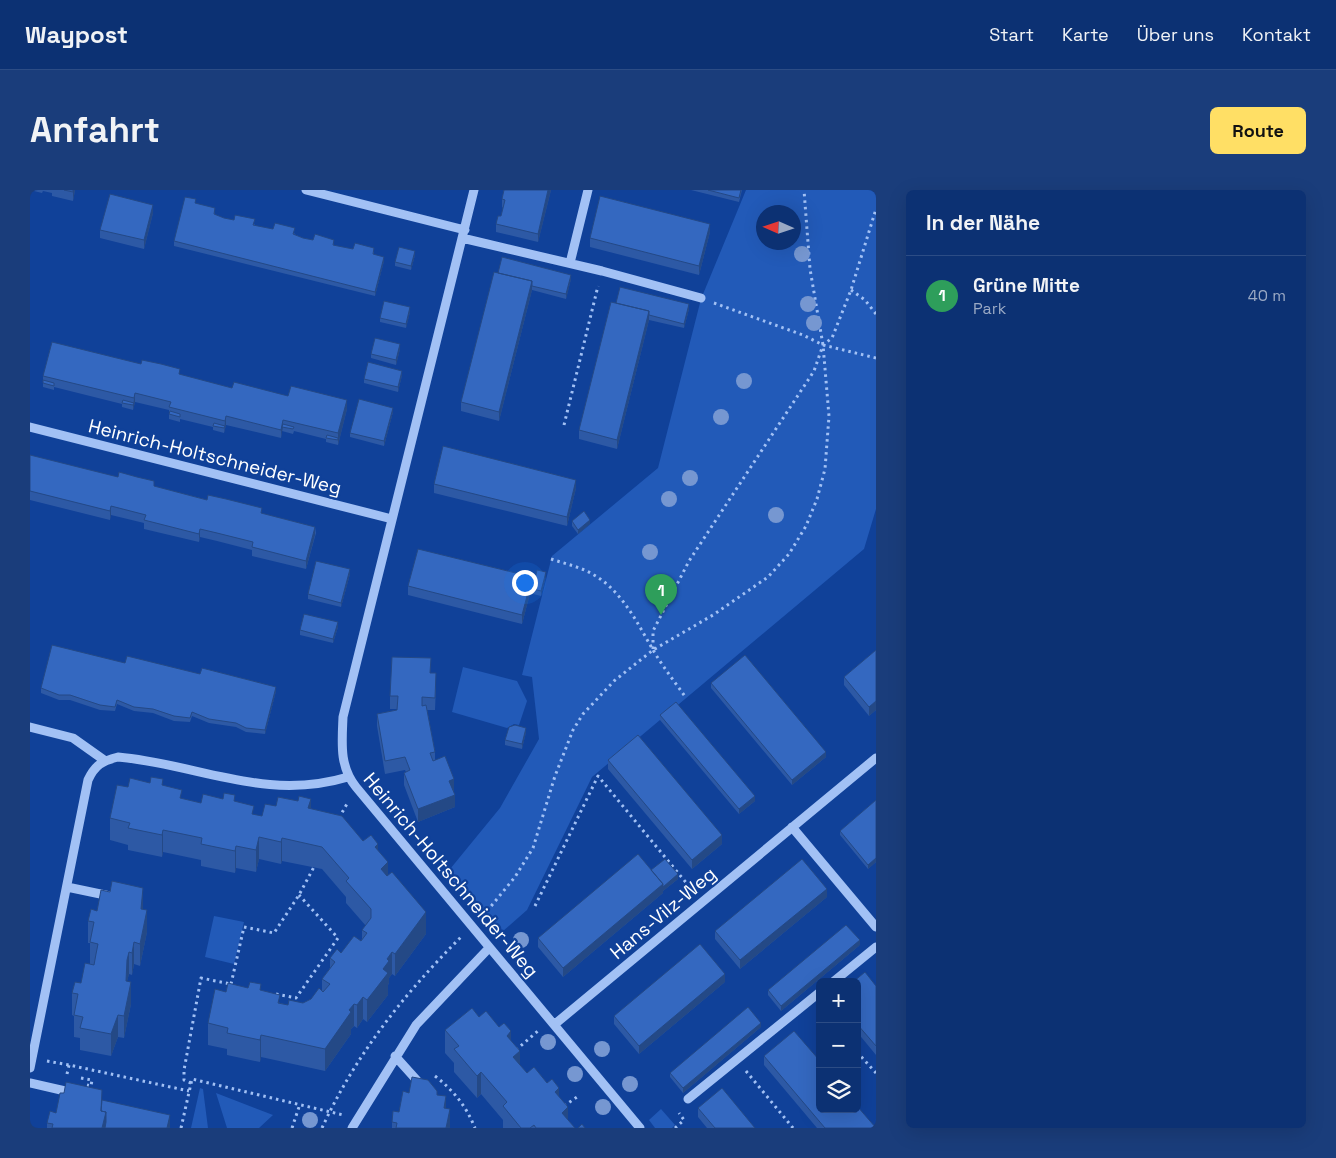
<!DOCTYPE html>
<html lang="de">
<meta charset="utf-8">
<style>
body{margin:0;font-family:"Space Grotesk",sans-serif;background:#1a3d7b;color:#f1f3f6}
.controls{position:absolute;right:15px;bottom:15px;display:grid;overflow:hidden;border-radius:8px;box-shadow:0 5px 20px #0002}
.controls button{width:45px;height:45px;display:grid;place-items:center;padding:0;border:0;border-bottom:1px solid #2c4c85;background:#0c3173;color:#f1f3f6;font:25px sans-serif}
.compass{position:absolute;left:726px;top:15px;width:45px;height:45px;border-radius:50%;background:#0c3173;box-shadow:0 5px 20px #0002;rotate:273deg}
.you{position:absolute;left:494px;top:392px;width:18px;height:18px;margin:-12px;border:4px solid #fff;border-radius:50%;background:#1a73e8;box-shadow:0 0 0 8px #1a73e833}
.badge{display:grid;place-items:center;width:32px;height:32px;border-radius:50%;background:#ffdf65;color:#fff;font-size:16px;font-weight:700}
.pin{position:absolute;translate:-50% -41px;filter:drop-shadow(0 1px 2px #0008)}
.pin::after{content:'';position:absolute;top:26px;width:18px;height:15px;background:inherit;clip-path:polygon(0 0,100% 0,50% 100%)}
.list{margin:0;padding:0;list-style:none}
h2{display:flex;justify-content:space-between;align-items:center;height:65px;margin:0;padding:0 20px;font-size:21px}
h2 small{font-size:16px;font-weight:400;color:#9aa9c4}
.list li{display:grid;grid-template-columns:32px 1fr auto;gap:15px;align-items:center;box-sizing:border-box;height:80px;padding:0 20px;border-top:1px solid #2c4c85}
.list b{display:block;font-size:19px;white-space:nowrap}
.list p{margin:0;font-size:16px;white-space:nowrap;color:#9aa9c4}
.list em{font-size:16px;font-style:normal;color:#9aa9c4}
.icon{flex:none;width:28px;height:28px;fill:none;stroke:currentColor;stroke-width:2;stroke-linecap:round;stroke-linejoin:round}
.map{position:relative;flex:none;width:846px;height:938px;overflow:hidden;border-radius:8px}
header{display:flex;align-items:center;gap:30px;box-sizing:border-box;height:70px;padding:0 25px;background:#0c3173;border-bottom:1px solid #2c4c85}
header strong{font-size:24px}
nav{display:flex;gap:28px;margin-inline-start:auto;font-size:18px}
.intro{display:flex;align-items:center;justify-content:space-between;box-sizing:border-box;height:120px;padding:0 30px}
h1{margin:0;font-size:35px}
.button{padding:12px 22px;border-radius:8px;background:#ffdf65;color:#111;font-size:18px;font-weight:700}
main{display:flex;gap:30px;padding:0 30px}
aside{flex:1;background:#0c3173;border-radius:8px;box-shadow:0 5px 20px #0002}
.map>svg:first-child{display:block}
.green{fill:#225ab8;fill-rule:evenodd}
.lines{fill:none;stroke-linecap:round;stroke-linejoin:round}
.path{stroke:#a2c1f5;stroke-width:3;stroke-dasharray:2.5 4;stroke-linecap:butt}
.minor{stroke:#a2c1f5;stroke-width:9}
.tree{fill:#7697d1}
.wall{fill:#2d59a5}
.shaded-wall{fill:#244986}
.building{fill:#3468c0;stroke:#244986}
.labels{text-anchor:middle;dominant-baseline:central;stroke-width:4.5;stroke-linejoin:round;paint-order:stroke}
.street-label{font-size:19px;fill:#fff;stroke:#104199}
</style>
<header>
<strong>Waypost</strong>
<nav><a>Start</a><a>Karte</a><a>Über uns</a><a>Kontakt</a></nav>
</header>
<div class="intro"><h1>Anfahrt</h1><a class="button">Route</a></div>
<main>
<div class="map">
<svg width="846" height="938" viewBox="0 0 846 938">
<rect width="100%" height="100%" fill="#104199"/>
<path class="green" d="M716,0H846V319L834,359L562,587L497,720L473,741L416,684L470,618L509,549L502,487L492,485L522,366L628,278L671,109ZM734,22H764V52H734Z
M433,477L487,491L497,511L489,535L484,534L477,538L422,522Z
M184,726L214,732L204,774L175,767Z
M170,898L173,899L178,938H161Z
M186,903L243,925L229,938H197Z
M631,919L645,935L642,938H625L619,930Z"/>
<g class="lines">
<path class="path" d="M821,100L835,110L846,124
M684,113L773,145L793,155L846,168
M534,235L568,96
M521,369C536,374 551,377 564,385C592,401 608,434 623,460C633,477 645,492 656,508
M623,459V441L659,371L784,181L793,155L802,148L821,100L846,19
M309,628L318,612
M505,716L568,586L663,701
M453,726L485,687L503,658L525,586L543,540L553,524L584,491L623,460L683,425L738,387L759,364L776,336L787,309L795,279L799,226L793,155L780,79L774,0
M201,794L214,737L244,743L269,705L285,675
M246,804L266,808L308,748L269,705
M486,860L509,840
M827,862L846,883
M17,871L39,875
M716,881L763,938
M37,884L39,875L159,901
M405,886C424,901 436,916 445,938
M51,888L62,890L61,896L57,895
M161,893L154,890V880L171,788L201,794
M534,916L547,907
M151,938L162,889L313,925
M262,938L270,914
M292,938C326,864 374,804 431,747
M645,938L654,930L649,923"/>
<path class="minor" d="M276,0L435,40
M444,0L313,527C312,552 309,576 326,597L610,938
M432,48L572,81L671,108
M540,73L558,0
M0,237L362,329
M0,537L43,548L74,570
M762,637L846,737
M37,697L80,706
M803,792L846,757
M525,834L846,568
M365,866L392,896
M0,878L58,590C65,575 72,571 88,567C168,574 235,612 318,587
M0,893L44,903
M658,909L790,802
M322,938L386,835L459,758"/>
</g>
<g class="tree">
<circle cx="772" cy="64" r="8"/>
<circle cx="778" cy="114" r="8"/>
<circle cx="784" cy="133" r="8"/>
<circle cx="714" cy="191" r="8"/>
<circle cx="691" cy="227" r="8"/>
<circle cx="660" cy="288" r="8"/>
<circle cx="639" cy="309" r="8"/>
<circle cx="746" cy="325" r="8"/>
<circle cx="620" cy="362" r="8"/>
<circle cx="491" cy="750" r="8"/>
<circle cx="518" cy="852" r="8"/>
<circle cx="572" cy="859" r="8"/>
<circle cx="545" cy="884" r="8"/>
<circle cx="600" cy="894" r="8"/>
<circle cx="573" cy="917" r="8"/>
<circle cx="280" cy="930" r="8"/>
</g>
<path class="wall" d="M0,0H45L43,11L22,6V3L13,1L12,3Z
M474,0H521L508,52L466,42V34L471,26L473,18L472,17V9Z
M661,0H712L709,12Z
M166,13L185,23V25L194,28L204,30L225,34L224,36L265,43L264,44L273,48L304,54V56L344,62V64L354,71L345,106L144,56V51Z
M123,23L114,59L70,48V40Z
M680,42L669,85L560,57V48Z
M385,65L381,80L365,76V72Z
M468,83L541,89L536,109L502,100L469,231L431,221V212Z
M586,113L659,119L654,138L619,130L587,259L549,249V240Z
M380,122L376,138L350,132V128Z
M370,159L366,175L341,168V164Z
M150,185L202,198L258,206L317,219L308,255L296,252V249L264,241L263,244L252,241L251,248L196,235L194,243L183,240V237L150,229V232L139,229V220L105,212L103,220L92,217V214L24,197V200L13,197V186Z
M372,185L368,202L334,193V189Z
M363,222L354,256L320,247V243Z
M0,265L285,337L286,343L276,379L222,366V360L187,351L170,347L169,352L114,339V333L81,325L80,330L0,310Z
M404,294L546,298L537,336L404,303Z
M542,331L560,334L548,344L542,336Z
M320,384L311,417L278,409V404Z
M516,386L511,406L503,404V399Z
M378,396H502L492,434L378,405Z
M308,437L303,453L270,445V440Z
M846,460V520L839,526L814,495V487Z
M95,473L170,484L246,501L235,544L216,542L206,537L179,533L162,526L160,532L144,531L123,523L104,521L87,514L85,521L70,520L40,510H29L11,503V498Z
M401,483L406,496L405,520H397L405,562V571L424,602L425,617L388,632L374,595V583L376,582L375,580L355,584L347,536V524L367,520V519H360V506Z
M681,493L796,567L762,595L681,498Z
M630,525L725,611L709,624L630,530Z
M496,542L492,559L475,555V550Z
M578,570L692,654L662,679L578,579Z
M133,595L152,609L171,613L205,611L224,625L232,626L246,616L281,619L348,661L358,685L396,744L365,786L362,784L359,788V793L358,795V805L337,832L333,829L327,838L324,836L321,839V844L295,881L231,867L230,872L197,865V859L178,855V833L196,802L231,800L250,813L258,815L273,813L281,809L292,801V789L300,778V768L311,763L331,751L332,749V740L336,736L316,713V707L292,679L252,671L251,674L229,669L226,682L206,678L205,683L171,676V670L133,662L132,667L98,660V655L80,650V628L98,597Z
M846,610V672L838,679L810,645V641Z
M621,680L648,689L633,701V703L533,787L508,757V748Z
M797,707L710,779L685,749V741Z
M113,719L117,742L110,776L104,774L102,785L99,784L97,791L101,814L94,848L88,847L81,866L50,860V848L44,847V826L42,825V803L51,793L60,774V753H58V731L67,721Z
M830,755L751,821L738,805V800Z
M695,792L609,864L584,834V826Z
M827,792L846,796V865L827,842Z
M449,827L481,851L490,875L497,883L529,907L538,930L545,938H473V930L451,904L447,908L424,882V873L415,863V840Z
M731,837L653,903L640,887V883Z
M734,866L846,938H787L734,875Z
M379,903L407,905L416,919L420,938H362V932L369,922Z
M72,910L140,938H17V933L26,923Z
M668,918L725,938H677L668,927Z"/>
<path class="shaded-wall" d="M43,0H45L43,11Z
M518,0H521L508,52V44Z
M123,15V23L114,59V50Z
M680,34V42L669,85V76Z
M385,61V65L381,80V76Z
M354,67V71L345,106V102Z
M541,85V89L536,109V104Z
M502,91V100L469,231V222Z
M659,114V119L654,138V134Z
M380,117V122L376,138V134Z
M619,121V130L587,259V250Z
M370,154V159L366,175V170Z
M372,181V185L368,202V197Z
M105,203V212L103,220V215Z
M317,210V219L308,255V243Z
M363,218V222L354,256V251Z
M196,226V235L194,243L195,231Z
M253,230V237L251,248V240Z
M546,290V298L537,336V327Z
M81,316V325L80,330V321Z
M560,330V334L548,344V340Z
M285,337V345L276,379V371Z
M170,339V347L169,352V344Z
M320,379V384L311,417V413Z
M516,382V386L511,406V401Z
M502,387V396L492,434V425Z
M308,432V437L303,453V449Z
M246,497V501L235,544V540Z
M846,511V520L839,526V517Z
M496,538V542L492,559V554Z
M796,562V567L762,595V590Z
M424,589V602L419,604V591Z
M425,605V617L388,632V619Z
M725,606V611L709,624V619Z
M281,609V631L278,618Z
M133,640V662L132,667V645Z
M692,645V654L662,679V670Z
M229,647V669L226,682V660Z
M252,648V671L251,674V652Z
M348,654V676L345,657Z
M206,656V678L205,683V661Z
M846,668V672L838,679V675Z
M358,672V695L351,679Z
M648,684V689L633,701V703L533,787V778L633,694Z
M113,698V720L111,719Z
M797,699V707L710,779V770Z
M117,720V742L110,776V754Z
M396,722V744L365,786V764Z
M830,750V755L751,821V816Z
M104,752V774L102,785V763Z
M99,762V784L97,792L96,791L97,770Z
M362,762V784L359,788V793L358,795V805L337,832V810L353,779L357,769Z
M695,784V792L609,864V856Z
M101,792V814L94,848V826Z
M333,807V829L327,838V815Z
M324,814V836L321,839V844L295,881V859L319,820Z
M88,825V847L81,866V844Z
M731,833V837L653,903V898Z
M481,841V864L477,846Z
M231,845V867L230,872V850Z
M490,861V883L483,867Z
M451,882V904L447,908V886Z
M529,898V920L525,902Z
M416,906V928L414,918Z
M538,917V938L532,923Z
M420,919V938H416Z
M76,922V938H72Z
M140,925V938H137Z"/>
<path class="building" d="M34,0H43V2Z
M474,0H518L508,44L466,34L468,26H471L475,10L472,9Z
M678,0H711L709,8Z
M80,4L123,15L114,50L70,40Z
M570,6L680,34L669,76L560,48Z
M155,7L166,9L165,13L185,18L184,24L194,28L204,30L205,25L225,29L223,35L243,39L245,33L265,38L263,44L273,48L283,50L285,44L304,50L303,55L323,59L325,53L344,58L343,64L354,67L345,102L144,51Z
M369,57L385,61L381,76L365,72Z
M472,67L541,85L536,104L502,96V91L468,83Z
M464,82L502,91L469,222L431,212Z
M590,97L659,114L654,134L619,125V121L586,113Z
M354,111L380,117L376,134L350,128Z
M581,112L619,121L587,250L549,240Z
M345,148L370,154L366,170L341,164Z
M22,152L111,174L112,170L131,174L150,179L149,184L202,198L204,192L258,206L261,196L317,210L308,243L253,230L251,240L196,226L195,231L139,217L141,212L105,203L104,208L13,186Z
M338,172L372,181L368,197L334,189Z
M13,190L24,193V196L13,193Z
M329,209L363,218L354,251L320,243Z
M93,210L104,213L103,215L92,213Z
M140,221L150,224V227L139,224Z
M184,233L195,236L194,238L183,236Z
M253,234L264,237L263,239L252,237Z
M297,245L308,248V250L296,248Z
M413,256L546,290L537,327L404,294Z
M0,265L88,287L89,282L107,287L124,291V296L177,310L178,305L196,309L232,318L231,323L285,337L276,371L222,357L223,352L187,343L170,339L169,344L114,330L116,325L81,316L80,321L0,301Z
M554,321L560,330L548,340L542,331Z
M388,359L502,387L492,425L378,396Z
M286,371L320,379L311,413L278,404Z
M507,380L516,382L511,401L503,399Z
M274,424L308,432L303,449L270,440Z
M22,455L95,473L97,466L170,484L172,478L246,497L235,540L216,538L206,533L179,529L162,522L160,528L144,526L123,519L104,517L87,510L85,517L70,515L40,505H29L11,498Z
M846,460V511L839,517L814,487Z
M715,465L796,562L762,590L681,493Z
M362,467L401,468L400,483H406L405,508L392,507V516L396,515L405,562L400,563L403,571L415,566L424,589L419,591L425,605L388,619L374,583L380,580L375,567L355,571L347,524L367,520L368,506H360Z
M646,512L725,606L709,619L630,525Z
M485,535L496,538L492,554L475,550L479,537Z
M608,545L692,645L662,670L578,570Z
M121,587L133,589L132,595L152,600L150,608L171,613L173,604L193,609L194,603L205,605L204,611L224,616L222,624L232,626L235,614L246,616L248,607L268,611L269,606L281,609L278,618L312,626L333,651L341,645L348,654L345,657L358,672L351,679L357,686L362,682L396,722L365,764L362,762L357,769L359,771L353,779L358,783L337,810L333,807L327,815L324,814L319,820L321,822L295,859L231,845L230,850L197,843L198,838L178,833L185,799L196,802L198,793L218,798L220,792L231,794L230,800L250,805L248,813L258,815L259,810L273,813L281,809L289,798L293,802L300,794L292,789L305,772L300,768L307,759L311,763L324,746L331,751L337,743L332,740L341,728V719L316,691L319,688L292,657L252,648L251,652L229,647L226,660L206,656L205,661L171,654L172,648L133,640L132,645L98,638L100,633L80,628L87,595L98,597L100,588L120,593Z
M846,610V668L838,675L810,641Z
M608,664L633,694L533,778L508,748Z
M635,669L648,684L633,697V694L621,680Z
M772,669L797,699L710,770L685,741Z
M82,691L113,698L111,719L117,720L110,754L104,752L102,763L99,762L97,770L96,791L101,792L94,826L88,825L81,844L50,838L53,827L44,825L48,804L42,803L45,792L51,793L55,773L64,775L66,764L68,754L60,752L64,732L58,731L61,719L67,721L71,700L80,702Z
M816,735L830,750L751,816L738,800Z
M670,754L695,784L609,856L584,826Z
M835,782L846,796V856L827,834V792H823Z
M718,817L731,833L653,898L640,883Z
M442,818L449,827L456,821L469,837L474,833L481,841L477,846L490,861L483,867L497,883L504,877L517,893L522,889L529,898L525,902L538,917L532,923L545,938H506L504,935L500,938H491L473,916L477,912L451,882L447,886L424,859L429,856L415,840Z
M764,841L790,871V919H827V916L846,938H795L734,866Z
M382,887L398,890L407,901V905L416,906L414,918L420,919L416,938H366L367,933L362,932L363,921L369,922L373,901L379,903Z
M36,892L72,900L71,921L76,922L72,938H22L23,934L17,933L20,921L26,923L30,903H34Z
M692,898L725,938H685L668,918Z
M72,910L140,925L137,938H75L76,932V922L71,921Z
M552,934L555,938H548Z"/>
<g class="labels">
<g class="street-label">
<text transform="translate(185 267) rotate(14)">Heinrich-Holtschneider-Weg</text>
<text transform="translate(421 685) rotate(50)">Heinrich-Holtschneider-Weg</text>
<text transform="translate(633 723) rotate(-40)">Hans-Vilz-Weg</text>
</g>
</g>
</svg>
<div class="controls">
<button>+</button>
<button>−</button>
<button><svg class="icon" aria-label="layers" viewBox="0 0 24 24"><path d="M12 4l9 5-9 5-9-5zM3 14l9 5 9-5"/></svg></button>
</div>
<svg class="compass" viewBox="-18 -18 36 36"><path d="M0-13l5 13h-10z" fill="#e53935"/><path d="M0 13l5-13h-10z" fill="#9aa9c4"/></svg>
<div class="you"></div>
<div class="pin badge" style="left:631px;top:425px;background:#2e9e5b">1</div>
</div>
<aside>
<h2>In der Nähe<small></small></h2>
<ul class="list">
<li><span class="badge" style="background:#2e9e5b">1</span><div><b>Grüne Mitte</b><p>Park</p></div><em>40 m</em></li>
</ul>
</aside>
</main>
